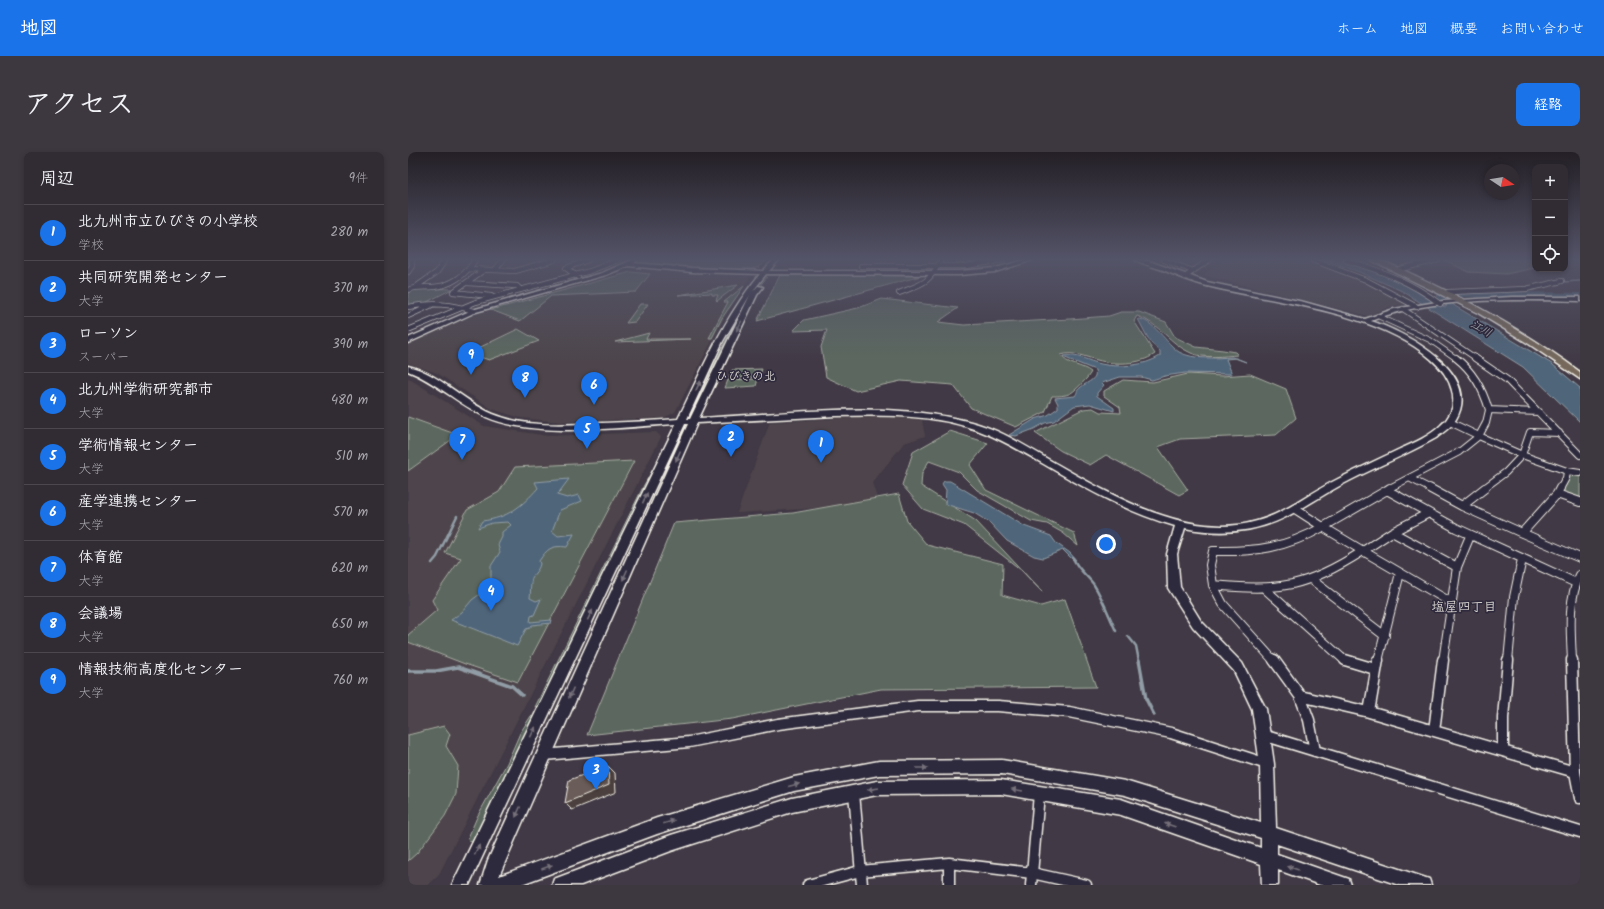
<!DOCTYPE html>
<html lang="ja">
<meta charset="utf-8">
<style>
body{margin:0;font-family:Kalam,"Klee One",sans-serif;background:#3d3740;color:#f1f3f6}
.controls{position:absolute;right:12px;top:12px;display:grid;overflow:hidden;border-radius:8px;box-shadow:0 2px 6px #0003}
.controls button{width:36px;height:36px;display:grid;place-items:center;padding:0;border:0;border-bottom:1px solid #4c474f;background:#312b34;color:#f1f3f6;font:20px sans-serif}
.compass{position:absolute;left:1076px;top:12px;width:36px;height:36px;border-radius:50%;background:#312b34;box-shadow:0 2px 6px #0003;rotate:102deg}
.you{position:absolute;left:698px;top:392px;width:14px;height:14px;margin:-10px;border:3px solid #fff;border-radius:50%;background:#1a73e8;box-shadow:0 0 0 6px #1a73e833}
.badge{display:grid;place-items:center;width:26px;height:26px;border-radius:50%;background:#1a73e8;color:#fff;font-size:13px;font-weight:700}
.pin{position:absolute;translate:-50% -33px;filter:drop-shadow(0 1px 2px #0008)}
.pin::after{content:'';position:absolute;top:21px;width:14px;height:12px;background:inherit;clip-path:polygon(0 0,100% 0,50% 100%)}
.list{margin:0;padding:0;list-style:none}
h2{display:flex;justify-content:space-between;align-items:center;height:52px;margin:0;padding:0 16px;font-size:17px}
h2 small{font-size:13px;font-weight:400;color:#a8a7ac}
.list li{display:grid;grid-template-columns:26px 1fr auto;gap:12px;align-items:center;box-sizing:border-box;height:56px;padding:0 16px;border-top:1px solid #4c474f}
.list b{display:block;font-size:15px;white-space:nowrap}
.list p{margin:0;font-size:13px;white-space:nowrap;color:#a8a7ac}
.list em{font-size:13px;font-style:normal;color:#a8a7ac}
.icon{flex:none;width:22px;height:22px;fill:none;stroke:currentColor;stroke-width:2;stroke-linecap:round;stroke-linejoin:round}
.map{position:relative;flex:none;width:1172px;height:733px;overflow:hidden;border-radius:8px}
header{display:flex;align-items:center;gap:24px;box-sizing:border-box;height:56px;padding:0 20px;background:#1a73e8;color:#fff}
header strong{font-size:19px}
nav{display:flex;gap:22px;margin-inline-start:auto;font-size:14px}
.intro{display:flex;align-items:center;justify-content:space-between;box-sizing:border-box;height:96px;padding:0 24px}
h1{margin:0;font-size:28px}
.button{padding:10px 18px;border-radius:8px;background:#1a73e8;color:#fff;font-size:14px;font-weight:700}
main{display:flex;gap:24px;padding:0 24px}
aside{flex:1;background:#312b34;border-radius:8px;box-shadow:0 2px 6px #0003}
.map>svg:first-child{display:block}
.built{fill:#4e444b}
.green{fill:#5b685e;stroke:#a8aca3}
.water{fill:#4f657a;stroke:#919da6}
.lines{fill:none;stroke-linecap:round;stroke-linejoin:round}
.stream-far2{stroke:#919da6;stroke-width:1.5}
.stream-far1{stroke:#919da6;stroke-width:2.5}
.stream{stroke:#919da6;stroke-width:3.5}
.river{fill:#4f657a;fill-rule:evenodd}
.street-far3-casing{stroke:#f4f1e8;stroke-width:6}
.street-far2-casing{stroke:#f4f1e8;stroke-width:8}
.street-far1-casing{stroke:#f4f1e8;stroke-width:10}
.street-casing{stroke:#f4f1e8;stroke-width:13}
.secondary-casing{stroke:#f4f1e8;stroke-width:3}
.primary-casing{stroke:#f4f1e8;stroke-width:3}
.street-far3{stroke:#2f2a3d;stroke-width:4.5}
.street-far2{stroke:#2f2a3d;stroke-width:6}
.street-far1{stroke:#2f2a3d;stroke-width:8}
.street{stroke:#2f2a3d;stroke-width:10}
.secondary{fill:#2f2a3d;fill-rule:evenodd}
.primary{fill:#76695c;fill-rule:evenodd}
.shaded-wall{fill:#4b403e;stroke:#f4f1e8}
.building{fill:#6b5c59;stroke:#f4f1e8}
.oneway{fill:#747079}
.labels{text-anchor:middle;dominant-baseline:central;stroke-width:3.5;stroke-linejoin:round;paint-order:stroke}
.far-water-label{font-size:11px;font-style:italic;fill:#b2b9bc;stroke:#2f2a3d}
.far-quarter-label{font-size:12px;fill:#f4f1e8;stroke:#2f2a3d}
.neighbourhood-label{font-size:13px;fill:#f4f1e8;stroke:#2f2a3d}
</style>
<header>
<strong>地図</strong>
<nav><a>ホーム</a><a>地図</a><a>概要</a><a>お問い合わせ</a></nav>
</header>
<div class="intro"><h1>アクセス</h1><a class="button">経路</a></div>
<main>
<aside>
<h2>周辺<small>9件</small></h2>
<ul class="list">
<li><span class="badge">1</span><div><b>北九州市立ひびきの小学校</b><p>学校</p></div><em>280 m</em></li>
<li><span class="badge">2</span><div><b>共同研究開発センター</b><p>大学</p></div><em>370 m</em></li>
<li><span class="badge">3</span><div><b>ローソン</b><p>スーパー</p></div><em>390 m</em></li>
<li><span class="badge">4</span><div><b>北九州学術研究都市</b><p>大学</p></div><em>480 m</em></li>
<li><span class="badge">5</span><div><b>学術情報センター</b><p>大学</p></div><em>510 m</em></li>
<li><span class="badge">6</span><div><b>産学連携センター</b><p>大学</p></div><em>570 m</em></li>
<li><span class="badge">7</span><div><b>体育館</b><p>大学</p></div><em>620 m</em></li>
<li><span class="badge">8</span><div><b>会議場</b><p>大学</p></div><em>650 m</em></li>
<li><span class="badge">9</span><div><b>情報技術高度化センター</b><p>大学</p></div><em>760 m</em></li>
</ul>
</aside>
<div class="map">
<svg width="1172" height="733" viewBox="0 0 1172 733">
<rect width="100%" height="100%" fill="#413945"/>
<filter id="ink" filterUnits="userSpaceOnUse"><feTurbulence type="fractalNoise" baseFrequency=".025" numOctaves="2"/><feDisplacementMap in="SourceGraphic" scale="8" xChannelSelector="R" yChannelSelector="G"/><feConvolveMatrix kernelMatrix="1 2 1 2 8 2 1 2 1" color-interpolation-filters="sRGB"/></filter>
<g filter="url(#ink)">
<path class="built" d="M819,108H878L905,113L912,112L957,129L999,152L981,155L960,164L795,123L807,114Z
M226,117L284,122L340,124L342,126L316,166L267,260L256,266L153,270L113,266L84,257L29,221L0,211V193L45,171L84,157Z
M0,226L76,274L140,284L248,280L253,285L30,724L20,733H0Z
M458,265H492L514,268L517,284L496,291L464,331L470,349L461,353L329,361L362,270Z"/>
<path class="green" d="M233,108H359L352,115L343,117L284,116L234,111Z
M1037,108H1127V116L1098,122L1060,120Z
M223,120L242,122L228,140L143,144L112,169L83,158Z
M372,123L513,124L349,169Z
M357,124L359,125L344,144L302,230L284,259L331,161L343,141Z
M330,133L309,149L308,148L310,143H304V141L270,143Z
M336,134L314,166L304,186H301L320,150H316Z
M7,136L44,137L17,151L0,154V139Z
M474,147L550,156L530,170L556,173L662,167L701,164L713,160H731L758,170L767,185L788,195L815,198L827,200L830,203C816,204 796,207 783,201C762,192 751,171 729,164L726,169L747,202C731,213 707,213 689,208C677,205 665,199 653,203C658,213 675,213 683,220C681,225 668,238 663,241C657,244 650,244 644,244L637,260L608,275L563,256L545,233L493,229L448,239L418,225L413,195L419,178L385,179L396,168L450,156Z
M232,152H240L227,170L218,171Z
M110,177L131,189L81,208L72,205L63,207L58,202Z
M241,181L238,187H283L207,190Z
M354,217L351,225L321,226L324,218Z
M780,222L814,224L842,222L878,237L888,266L868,283L772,287L750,295L780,338L771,343L698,303L682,313L653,299L627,281L675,257L685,256L692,260L713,261L712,255L696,244V239L715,228L745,230Z
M350,227L348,234L317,236L320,228Z
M0,265L50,283L0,319Z
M542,279L580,291L562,313L578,338L666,381L670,394L655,381L639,372L623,369L569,338L551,320L521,309L514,321L513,334L568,369L635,441L613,418L556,373L515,357L494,333L505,300Z
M226,309L110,530L57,512L0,490V483L29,458L24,448L53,406L37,401L59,358L91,340L107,315Z
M249,316L132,553L127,555L236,333L245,317Z
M1163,323L1172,324V348L1154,340Z
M491,342L499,369L519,393L595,412L594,443L633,454L657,447L688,535L473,537L324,567L179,583L266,371L385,361Z
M123,564L126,566L66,690L61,689L60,686L69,665L99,611L112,581Z
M36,574L42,582L38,594L50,614L48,642L37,664L9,701L0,709V583Z"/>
<path class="water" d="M916,108H935L957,114L1037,155L1039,154L1032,150L1029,144L1034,143L1041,147V149L1047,154L1144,212L1172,236V270L1115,215L994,139L951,120Z
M730,167C744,167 759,192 771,200C786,208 808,206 824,205L838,210L828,206L818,207L824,222L777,221L757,224L744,228L733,225H712L694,231L696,233L689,241V244L706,256V259L682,252L666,254L646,269L637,271L626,277L608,284L601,283L627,267L640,263L650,256V252L647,246L667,244C670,240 668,239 672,236C678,230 690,228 687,218L655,205L656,204C670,202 680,209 693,212C710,216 737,214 752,204V199L742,190Z
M161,327L149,343L159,346L171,343L174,349L152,358L144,379L150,384L166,382L159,395C143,393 139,397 131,409L132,412C131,418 126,421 124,426C122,432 123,440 122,446L128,449L133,447L126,463L123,464L122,470L144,468L143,471L124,473L122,476L118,477L109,494L43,468L54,460L64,448L80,436L83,428V414L92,400L90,393L94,385V380L103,373L100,370L84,371L70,376L74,369C100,366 114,354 130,336L127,330Z
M536,329H542L616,374L643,384L648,391L662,401L668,408H665L655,398L635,406L626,404L599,389L582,371L566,361L537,352L538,338L534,332Z"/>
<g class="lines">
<path class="stream-far2" d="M1155,130L1172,129
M1104,143L1102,141L1107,139"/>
<path class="stream-far1" d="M665,406C670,418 679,423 686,433C695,447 701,464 708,479
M24,411L29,405L49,364
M720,484L728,494L731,509"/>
<path class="stream" d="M731,508L738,547L746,563
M0,519H28L50,515L104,534L114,543"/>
<path class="river" d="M974,122H980L1019,143L1015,146L1012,145L974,126Z
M1049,139L1172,141V147L1049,145L1037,146L1039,149L1035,152L1028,147L1031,142Z"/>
<defs>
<path id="street-far3" d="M756,108L785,119L777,125
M904,108L958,128L1009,155
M938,108C971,118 1004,130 1032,152
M453,114H558L595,108
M61,117L107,119L146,108
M992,117L1030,108
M76,118L45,140L83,144
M87,118L95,108
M785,119L801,108
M0,120L4,114V108
M170,125L158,116L180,108
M59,131L109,134L113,138
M9,134L29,120L37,108
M0,138C9,134 16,136 25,135C43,134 58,123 67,108
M1040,140L1118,137L1154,129
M491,141C516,131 520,132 533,108
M0,155C24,150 43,152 66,159
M995,157L1069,207
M0,164L24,153
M970,164L1022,188L1049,207
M0,178L68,150L182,119L210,108"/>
<path id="street-far2" d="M1048,206C1066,220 1075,237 1081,258L1131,260
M1067,206L1099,228L1172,303
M1151,281L1122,280L1114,303L1159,319
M980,337L1001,326
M1023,337L1001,326L1051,300L1071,284L1042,270
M1075,337L1098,320L1114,303L1071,284L1078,271L1081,258
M1152,337L1158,326L1159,319L1172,321"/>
<path id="street-far1" d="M982,336L979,338L1048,376L1168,431
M1021,336L1054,354
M1077,336L1054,354L1114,381L1149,342
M1152,336L1149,342L1172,350
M887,357L915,375
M1019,362L984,380L1049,415
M915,375L955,399C899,435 871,440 805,433L802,413L805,399C847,400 878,396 915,375Z
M915,375L979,338
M984,380L955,399L1044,451
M1114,381L1172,406
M904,428L977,484
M805,433L815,452L866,509
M857,437L935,507L940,509
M970,509L992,421
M1035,509L1049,415L1062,384
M1100,509L1106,445L1114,407
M1164,509C1163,481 1159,448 1172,423"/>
<path id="street" d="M866,508L892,544
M937,508L967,517
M1164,508L1167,620
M961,560L970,508
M1026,579L1035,508
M855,583L1172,680
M907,599L901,568L892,544L961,560L1167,620L1172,646
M1095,599V566L1100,508
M136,603L281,590L370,572L510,554H590L661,560L763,581L859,612
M446,641L454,733
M541,711V733
M400,733L452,719L541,711L624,721L678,733
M623,733L631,642"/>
<path id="secondary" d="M224,108H228L229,109L226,111L284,116L355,119L365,108H371L361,119H551L587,116L617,108H625L587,120L551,123L358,122L345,139L350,134L355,135L349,143L291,266C380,262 475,247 563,270C590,277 614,292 638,306C698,340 778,390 849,369C878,361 902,341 928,328C949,317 971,307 992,297C1006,291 1022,284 1033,273C1056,253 1043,224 1023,207C968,159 869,151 799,134C784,130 769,124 755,118C746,115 735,112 727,108L741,109L799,130L896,150L957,167L986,157L1035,149L1104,145H1172V149C1112,147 1018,145 963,169C997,180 1075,221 1048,267C1044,275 1035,280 1028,286C1000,302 970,314 941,329C919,340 899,354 878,365C846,381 811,383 777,376L769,402L772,435L793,469L834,511L858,557L866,612L868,676L1021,727L1023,733H991L869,692V702L941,727L943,733H912L870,718V733H854L853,712L713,663L593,642L469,643L384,660L263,699L173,733H144L146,727L263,683L384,646L469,629L593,628L713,647L853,696V686L717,643L594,622L471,623L386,639L249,682L111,733H72L80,708L280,272H277L61,733H44L268,272C214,275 128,287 78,265C50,252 28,230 0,219V214C32,222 55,249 85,262C119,276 158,273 194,271C219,270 245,269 270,267C294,218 316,165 352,122L284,120L220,114L198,123L68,160L0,191V186L64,158L194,121ZM342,143L282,267H279L315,189ZM428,264C475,263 525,262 569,278C594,287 616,301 639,314C680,338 721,361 767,374L759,402L760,436L785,475L826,519L844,557L852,612L853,671L717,629L594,608L471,609L386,625L249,666L91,724L289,271Z"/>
<path id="primary" d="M963,108C978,108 994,118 1008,124C1066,151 1121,182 1172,220V227L1121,192L1070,161Z"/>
</defs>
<use href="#street-far3" class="street-far3-casing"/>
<use href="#street-far2" class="street-far2-casing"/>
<use href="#street-far1" class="street-far1-casing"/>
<use href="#street" class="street-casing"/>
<use href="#secondary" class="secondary-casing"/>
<use href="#primary" class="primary-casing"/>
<use href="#street-far3" class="street-far3"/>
<use href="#street-far2" class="street-far2"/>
<use href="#street-far1" class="street-far1"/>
<use href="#street" class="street"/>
<use href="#secondary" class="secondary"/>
<use href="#primary" class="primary"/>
</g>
<path class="shaded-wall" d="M200,614L207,621L208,640L164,658L157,651Z"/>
<path class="building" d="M200,614L201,633L157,651L161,628Z"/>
<defs><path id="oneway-solid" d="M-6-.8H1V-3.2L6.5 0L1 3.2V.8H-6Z"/></defs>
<g class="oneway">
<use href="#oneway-solid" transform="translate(331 174) rotate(117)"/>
<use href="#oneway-solid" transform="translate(290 234) rotate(-64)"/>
<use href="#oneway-solid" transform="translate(270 304) rotate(114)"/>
<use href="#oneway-solid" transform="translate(237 346) rotate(-65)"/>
<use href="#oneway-solid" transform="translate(217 423) rotate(114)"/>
<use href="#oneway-solid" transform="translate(182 463) rotate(-64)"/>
<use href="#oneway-solid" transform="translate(163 541) rotate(114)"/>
<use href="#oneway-solid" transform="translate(125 580) rotate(-64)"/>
<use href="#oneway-solid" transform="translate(514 616)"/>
<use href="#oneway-solid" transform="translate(386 633) rotate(-14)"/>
<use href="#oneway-solid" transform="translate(465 637) rotate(171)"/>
<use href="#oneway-solid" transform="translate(609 638) rotate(-170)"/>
<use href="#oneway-solid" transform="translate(110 660) rotate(114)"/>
<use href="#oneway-solid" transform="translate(261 670) rotate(-17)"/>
<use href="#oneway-solid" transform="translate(762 673) rotate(-161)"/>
<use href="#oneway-solid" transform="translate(69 698) rotate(-64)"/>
<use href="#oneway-solid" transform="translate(139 715) rotate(-20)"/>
<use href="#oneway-solid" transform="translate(885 716) rotate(-161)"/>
</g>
</g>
<linearGradient id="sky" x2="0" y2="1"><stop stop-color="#241f26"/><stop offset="0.51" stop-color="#545468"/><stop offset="1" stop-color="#545468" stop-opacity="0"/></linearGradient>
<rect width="1172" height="210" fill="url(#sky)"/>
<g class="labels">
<g class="far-water-label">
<text transform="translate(1073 177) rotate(30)">江川</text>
</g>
<g class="far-quarter-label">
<text x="338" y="224">ひびきの北</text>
</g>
<g class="neighbourhood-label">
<text x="1056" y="455">塩屋四丁目</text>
</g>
</g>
</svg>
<div class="controls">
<button>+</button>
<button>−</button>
<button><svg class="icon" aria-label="locate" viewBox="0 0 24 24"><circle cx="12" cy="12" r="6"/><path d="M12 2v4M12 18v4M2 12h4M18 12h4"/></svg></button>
</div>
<svg class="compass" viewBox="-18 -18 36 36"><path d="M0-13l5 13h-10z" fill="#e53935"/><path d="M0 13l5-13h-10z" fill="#a8a7ac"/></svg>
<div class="you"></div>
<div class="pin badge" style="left:413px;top:311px">1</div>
<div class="pin badge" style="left:323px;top:305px">2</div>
<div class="pin badge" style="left:188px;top:638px">3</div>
<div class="pin badge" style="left:83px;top:459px">4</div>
<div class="pin badge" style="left:179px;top:297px">5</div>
<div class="pin badge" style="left:186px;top:253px">6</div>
<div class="pin badge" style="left:54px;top:308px">7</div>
<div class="pin badge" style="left:117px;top:246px">8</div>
<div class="pin badge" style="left:63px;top:223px">9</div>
</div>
</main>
